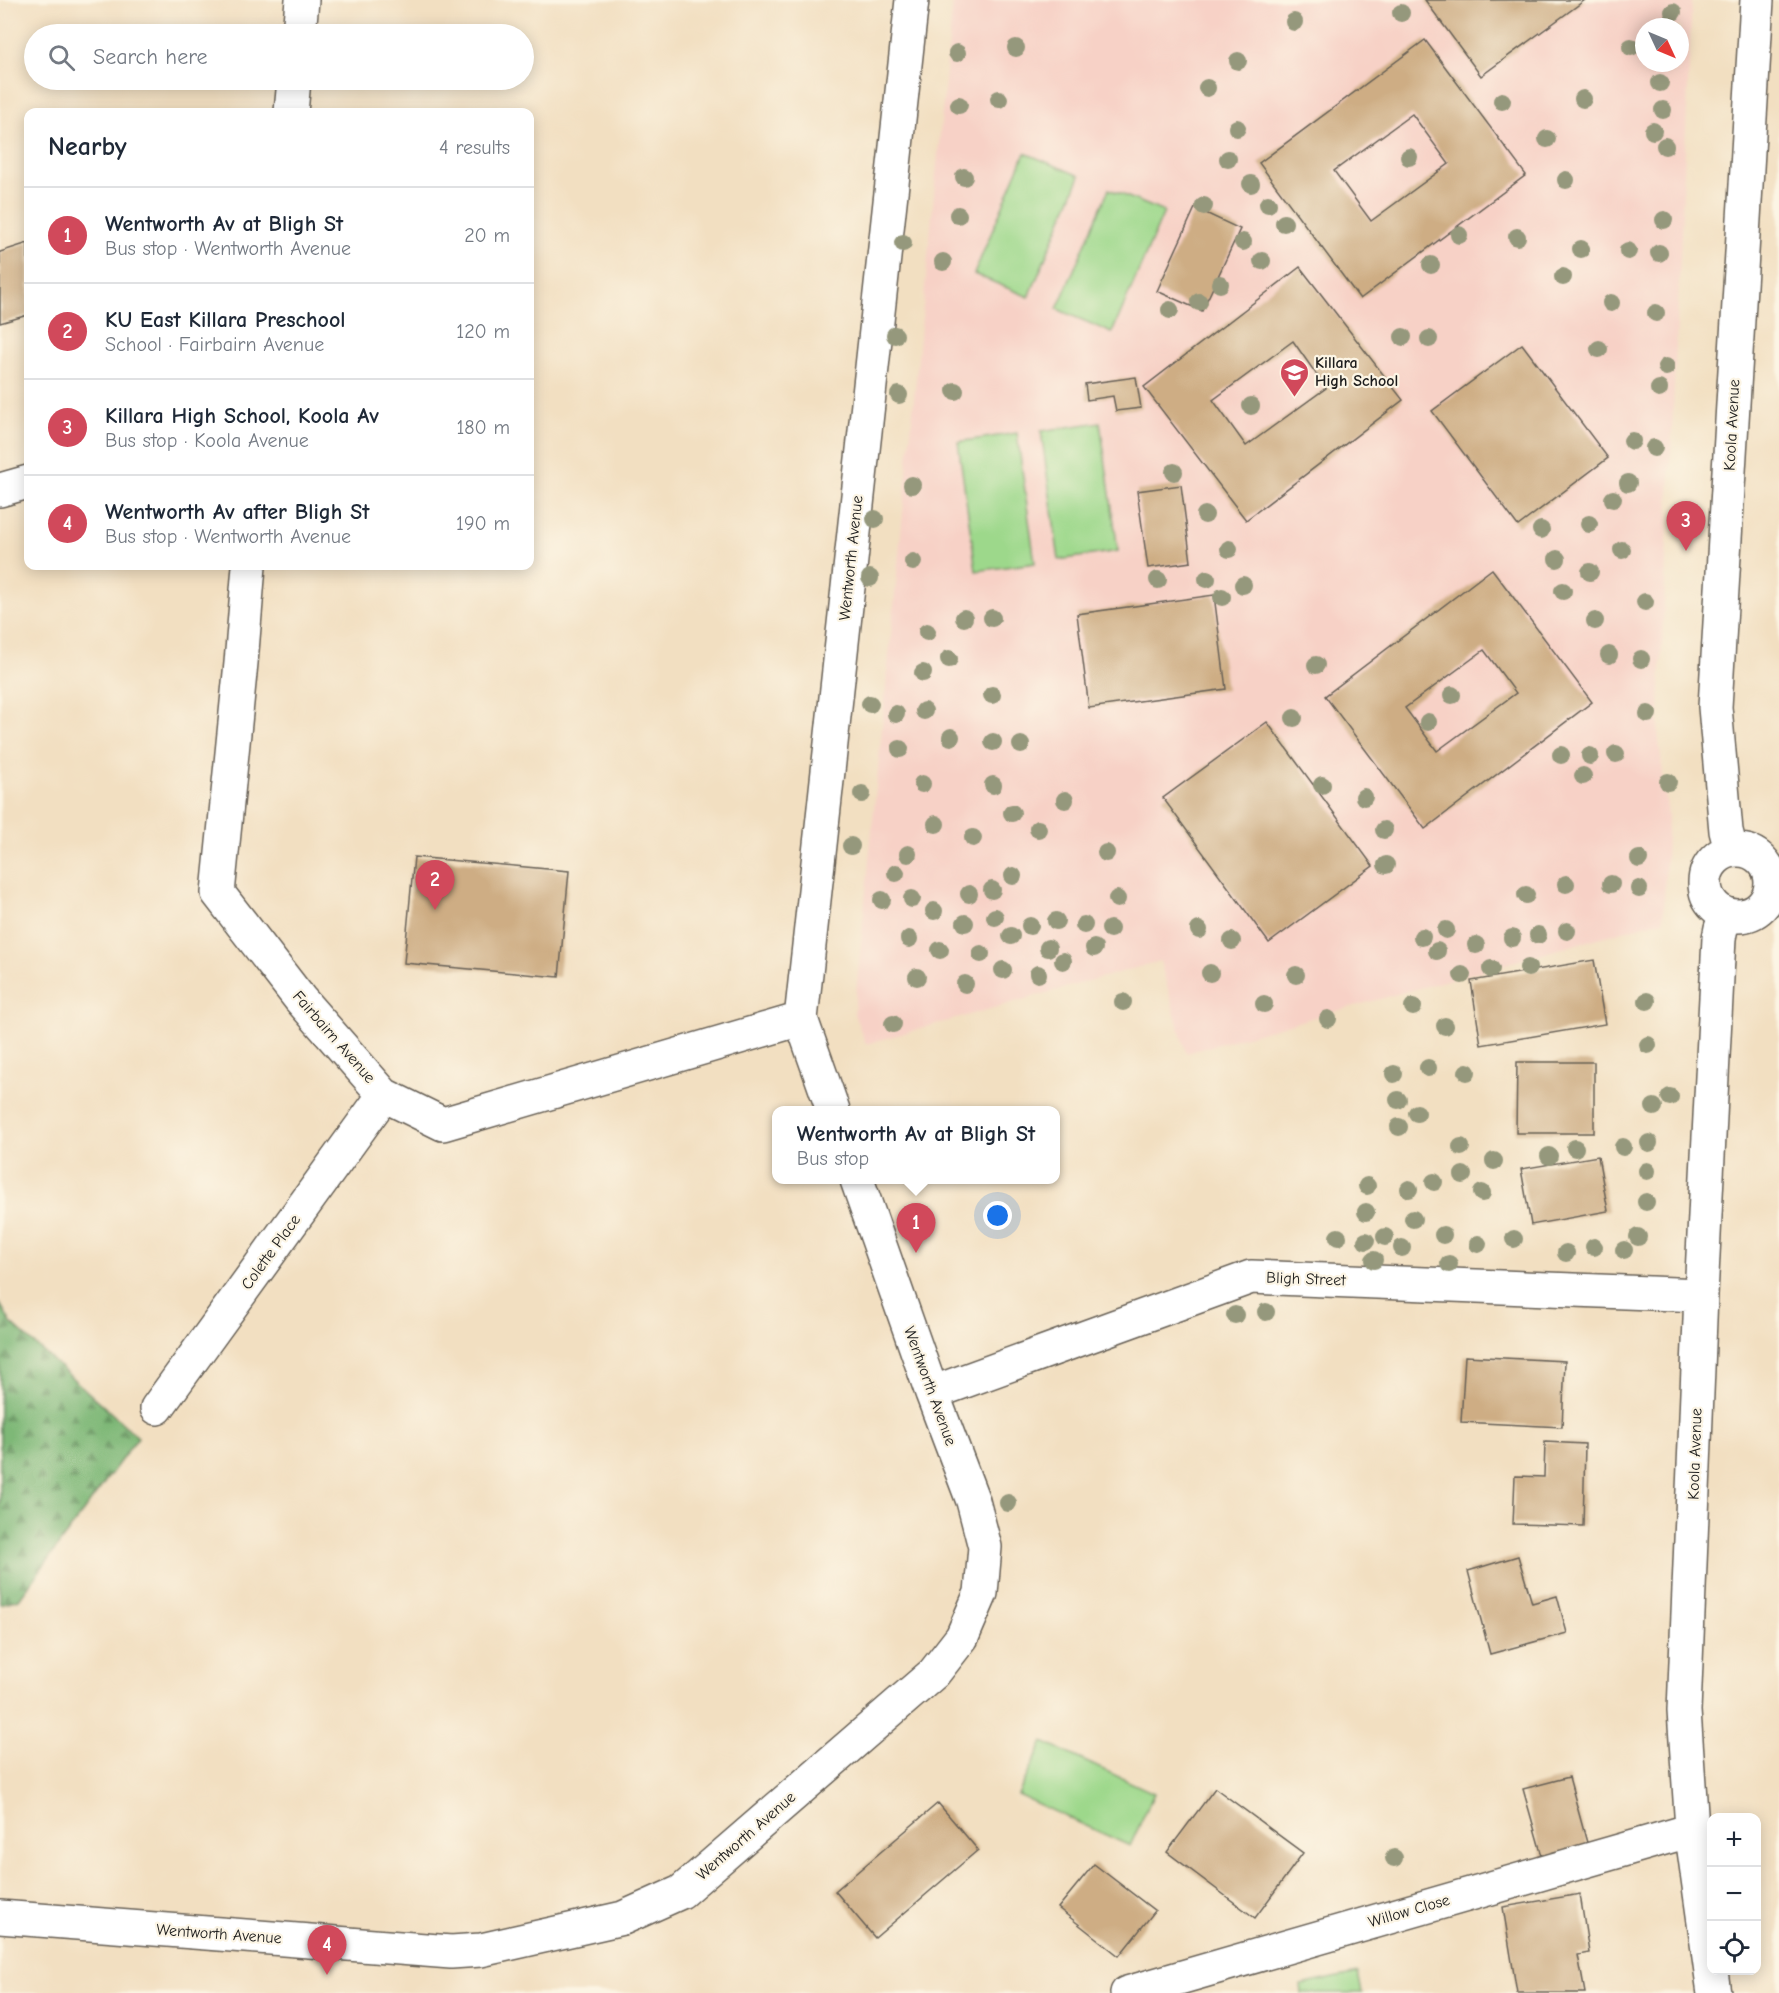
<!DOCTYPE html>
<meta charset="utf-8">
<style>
body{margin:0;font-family:"Comic Neue",sans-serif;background:#f2f2f3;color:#1f2937}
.controls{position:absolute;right:18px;bottom:18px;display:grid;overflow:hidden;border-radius:12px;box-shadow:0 3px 15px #0003}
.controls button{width:54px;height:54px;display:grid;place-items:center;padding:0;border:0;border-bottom:2px solid #e0e1e3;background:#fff;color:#1f2937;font:30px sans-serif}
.compass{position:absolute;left:1635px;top:18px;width:54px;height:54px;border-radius:50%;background:#fff;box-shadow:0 3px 15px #0003;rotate:134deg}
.you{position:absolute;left:998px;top:1216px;width:21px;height:21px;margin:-15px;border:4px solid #fff;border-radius:50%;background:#1a73e8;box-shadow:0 0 0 9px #1a73e833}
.badge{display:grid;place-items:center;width:39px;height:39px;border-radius:50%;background:#d1495b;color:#fff;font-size:20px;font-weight:700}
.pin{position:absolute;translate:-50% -50px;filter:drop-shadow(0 2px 3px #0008)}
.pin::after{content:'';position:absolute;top:32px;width:21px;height:18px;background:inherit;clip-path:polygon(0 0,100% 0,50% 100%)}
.popup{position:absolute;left:772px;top:1106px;width:288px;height:78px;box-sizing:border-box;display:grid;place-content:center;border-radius:12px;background:#fff;filter:drop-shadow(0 2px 4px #0005);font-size:20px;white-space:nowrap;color:#747a83}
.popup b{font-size:22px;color:#1f2937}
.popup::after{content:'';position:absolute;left:50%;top:100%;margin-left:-12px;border:12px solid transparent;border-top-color:#fff}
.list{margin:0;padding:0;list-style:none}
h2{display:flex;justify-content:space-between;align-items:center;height:78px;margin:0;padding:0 24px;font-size:26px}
h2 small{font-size:20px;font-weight:400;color:#747a83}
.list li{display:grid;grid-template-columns:39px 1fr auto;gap:18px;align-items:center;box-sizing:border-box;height:96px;padding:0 24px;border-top:2px solid #e0e1e3}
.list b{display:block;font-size:22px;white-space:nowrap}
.list p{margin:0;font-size:20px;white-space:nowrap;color:#747a83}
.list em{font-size:20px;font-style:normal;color:#747a83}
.icon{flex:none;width:33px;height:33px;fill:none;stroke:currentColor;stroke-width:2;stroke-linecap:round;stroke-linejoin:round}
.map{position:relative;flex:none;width:1779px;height:1993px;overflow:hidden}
.search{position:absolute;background:#fff;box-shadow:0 3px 15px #0003;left:24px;top:24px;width:510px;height:66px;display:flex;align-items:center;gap:15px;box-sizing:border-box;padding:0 21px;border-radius:33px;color:#747a83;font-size:22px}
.panel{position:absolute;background:#fff;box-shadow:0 3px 15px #0003;left:24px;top:108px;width:510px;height:462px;border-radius:12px}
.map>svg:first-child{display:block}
.built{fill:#f7d1c6;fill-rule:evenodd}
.forest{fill:url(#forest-firs);stroke:#4d6a4a;stroke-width:1.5}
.pitch{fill:#9dd88b;stroke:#5c7a54;stroke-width:1.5}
.building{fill:#cead84;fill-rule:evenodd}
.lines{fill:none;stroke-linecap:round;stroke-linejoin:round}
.minor-casing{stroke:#676056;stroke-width:36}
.minor{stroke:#fff;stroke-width:33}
.tree{fill:#95987c}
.labels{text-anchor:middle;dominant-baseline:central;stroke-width:4.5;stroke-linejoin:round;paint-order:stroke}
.poi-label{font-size:16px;font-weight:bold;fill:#1c1c1c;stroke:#fcf5e5;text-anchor:start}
.street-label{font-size:16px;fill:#1c1c1c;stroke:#fcf5e5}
</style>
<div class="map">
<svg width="1779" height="1993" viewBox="0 0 1779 1993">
<defs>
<pattern id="forest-firs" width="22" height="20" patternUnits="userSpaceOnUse" patternTransform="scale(1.5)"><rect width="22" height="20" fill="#7eb877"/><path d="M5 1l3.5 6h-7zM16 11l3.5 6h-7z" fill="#669561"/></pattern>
</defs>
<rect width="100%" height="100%" fill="#fcf5e5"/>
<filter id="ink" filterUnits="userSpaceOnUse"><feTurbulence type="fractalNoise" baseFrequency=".0167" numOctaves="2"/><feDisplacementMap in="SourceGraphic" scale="12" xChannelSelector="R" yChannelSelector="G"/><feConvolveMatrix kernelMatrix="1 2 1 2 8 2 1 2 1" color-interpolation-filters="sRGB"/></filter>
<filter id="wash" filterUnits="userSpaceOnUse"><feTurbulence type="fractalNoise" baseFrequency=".008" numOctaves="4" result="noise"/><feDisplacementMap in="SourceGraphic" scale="24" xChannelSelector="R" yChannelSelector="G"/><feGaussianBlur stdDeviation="1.35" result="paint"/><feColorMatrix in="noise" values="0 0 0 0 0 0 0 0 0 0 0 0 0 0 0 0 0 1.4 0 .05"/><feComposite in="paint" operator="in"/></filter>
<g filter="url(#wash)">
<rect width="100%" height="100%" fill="#f2dfc1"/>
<path class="built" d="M953,0H1692L1658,732L1668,816L1663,920L1186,1053L1160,961L866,1044L854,1014ZM1644,27H1680V63H1644Z"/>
<path class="forest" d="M0,1304L11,1323L138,1437L19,1599L0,1604Z"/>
<path class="pitch" d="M1025,153L1080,176L1029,297L974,274Z
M1109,189L1164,212L1112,333L1057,309Z
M1100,422L1118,551L1059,560L1041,431Z
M1017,433L1035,563L976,571L958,442Z
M1043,1742L1154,1793L1130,1846L1018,1795Z
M1358,1973L1362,1993H1302L1301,1985Z"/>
<g id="blocks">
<path class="building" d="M1425,0H1585L1481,76Z
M1425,40L1526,175L1360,299L1259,163ZM1412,114L1449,164L1371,221L1334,171Z
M1195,208L1240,229L1202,311L1157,291Z
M28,243V315L0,323V252Z
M1300,267L1403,400L1246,520L1144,387ZM1293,341L1326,388L1246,446L1213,400Z
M1522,344L1608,458L1518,526L1432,411Z
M1136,377L1141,408L1116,411L1113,396L1087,400L1085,384Z
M1181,485L1191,562L1148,568L1137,491Z
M1492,569L1592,702L1425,829L1325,696ZM1484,650L1516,693L1437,751L1405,708Z
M1214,595L1226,689L1089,708L1077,614Z
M1267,722L1373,866L1269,943L1163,798Z
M414,857L569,871L559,977L404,963Z
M1594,960L1605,1024L1481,1045L1471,981Z
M1517,1062H1594V1133H1516Z
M1598,1156L1608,1211L1531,1225L1521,1169Z
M1465,1356L1565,1361L1562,1427L1461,1422Z
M1545,1442L1585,1444L1583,1526L1513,1524L1515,1476L1544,1477Z
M1518,1556L1532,1603L1557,1596L1567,1633L1490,1654L1468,1571Z
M1569,1777L1589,1850L1544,1863L1523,1789Z
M1215,1788L1303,1853L1255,1918L1167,1852Z
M938,1803L978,1850L875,1938L835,1891Z
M1094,1864L1155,1911L1119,1956L1058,1908Z
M1580,1894L1589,1953L1578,1955L1585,1993H1517L1503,1907Z"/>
</g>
</g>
<g filter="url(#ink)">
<use href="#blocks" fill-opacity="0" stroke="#676056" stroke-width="1.5"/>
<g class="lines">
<defs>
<path id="minor" d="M299,34L302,0
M291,112L294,80
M0,490L28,482
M249,566L241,663L218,893L300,999L384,1095L443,1124L801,1019
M1705 883a33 33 0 1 1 66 0a33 33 0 1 1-66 0Z
M1731,850L1726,831L1715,707L1757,0
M833,1110L801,1019L912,0
M932,1393L1251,1277L1701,1295
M157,1408L384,1095
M0,1917L451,1952L481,1950L623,1918L681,1892L934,1673L962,1637L981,1593L985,1547L973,1501L932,1393L857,1180
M1127,1993L1692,1830
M1714,1993L1693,1843L1684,1711L1701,1295L1719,938L1721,928L1728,915"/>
</defs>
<use href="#minor" class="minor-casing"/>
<use href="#minor" class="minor"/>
</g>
<g class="tree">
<circle cx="1673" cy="12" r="9"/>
<circle cx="1401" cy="13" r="9"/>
<circle cx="1294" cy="22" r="9"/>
<circle cx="1631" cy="47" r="9"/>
<circle cx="1016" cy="48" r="9"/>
<circle cx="957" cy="53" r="9"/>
<circle cx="1238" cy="61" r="9"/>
<circle cx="1660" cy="83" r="9"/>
<circle cx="1207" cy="88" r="9"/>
<circle cx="999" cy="99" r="9"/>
<circle cx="1583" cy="99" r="9"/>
<circle cx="1502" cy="101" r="9"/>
<circle cx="959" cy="105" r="9"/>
<circle cx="1663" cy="110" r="9"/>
<circle cx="1237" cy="128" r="9"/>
<circle cx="1653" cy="131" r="9"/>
<circle cx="1547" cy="139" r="9"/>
<circle cx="1665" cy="146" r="9"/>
<circle cx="1409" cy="157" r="9"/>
<circle cx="1228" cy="159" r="9"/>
<circle cx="964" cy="177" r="9"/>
<circle cx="1566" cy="180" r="9"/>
<circle cx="1251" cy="184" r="9"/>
<circle cx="1268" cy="204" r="9"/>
<circle cx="1204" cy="206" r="9"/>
<circle cx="958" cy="215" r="9"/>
<circle cx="1664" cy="220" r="9"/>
<circle cx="1284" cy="223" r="9"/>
<circle cx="1459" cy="235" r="9"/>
<circle cx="1517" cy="237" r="9"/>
<circle cx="1243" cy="242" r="9"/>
<circle cx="903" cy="243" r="9"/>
<circle cx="1581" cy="249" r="9"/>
<circle cx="1628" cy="251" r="9"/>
<circle cx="1659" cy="253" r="9"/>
<circle cx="1262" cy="261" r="9"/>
<circle cx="943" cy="262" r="9"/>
<circle cx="1431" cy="265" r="9"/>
<circle cx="1563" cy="277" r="9"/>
<circle cx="1220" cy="284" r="9"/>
<circle cx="1199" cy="302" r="9"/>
<circle cx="1611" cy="303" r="9"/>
<circle cx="1170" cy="310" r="9"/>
<circle cx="1656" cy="313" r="9"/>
<circle cx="895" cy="335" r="9"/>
<circle cx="1403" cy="337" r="9"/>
<circle cx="1429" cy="339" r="9"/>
<circle cx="1599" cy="349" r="9"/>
<circle cx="1666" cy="367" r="9"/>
<circle cx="1659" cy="389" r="9"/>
<circle cx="955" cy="391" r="9"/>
<circle cx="899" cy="395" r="9"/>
<circle cx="1251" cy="406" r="9"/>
<circle cx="1632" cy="441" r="9"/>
<circle cx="1654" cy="448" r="9"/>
<circle cx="1174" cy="472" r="9"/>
<circle cx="1628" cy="483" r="9"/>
<circle cx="912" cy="485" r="9"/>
<circle cx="1613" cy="499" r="9"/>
<circle cx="1205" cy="515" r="9"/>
<circle cx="875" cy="519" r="9"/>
<circle cx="1589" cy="524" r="9"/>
<circle cx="1541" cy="530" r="9"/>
<circle cx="1229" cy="549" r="9"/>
<circle cx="1622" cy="550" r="9"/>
<circle cx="1557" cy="559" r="9"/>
<circle cx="913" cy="562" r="9"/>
<circle cx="1590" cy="572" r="9"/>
<circle cx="870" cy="578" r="9"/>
<circle cx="1207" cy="579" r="9"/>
<circle cx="1158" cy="580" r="9"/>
<circle cx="1243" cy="585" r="9"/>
<circle cx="1563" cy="591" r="9"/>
<circle cx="1222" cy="597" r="9"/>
<circle cx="1645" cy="602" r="9"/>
<circle cx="964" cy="618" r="9"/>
<circle cx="992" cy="618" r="9"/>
<circle cx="1595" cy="621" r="9"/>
<circle cx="927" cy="632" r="9"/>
<circle cx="1609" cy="655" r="9"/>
<circle cx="949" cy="659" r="9"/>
<circle cx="1641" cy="659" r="9"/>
<circle cx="1316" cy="665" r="9"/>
<circle cx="923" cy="673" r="9"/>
<circle cx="992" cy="695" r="9"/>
<circle cx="1452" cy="695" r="9"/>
<circle cx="870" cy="704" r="9"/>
<circle cx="924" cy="711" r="9"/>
<circle cx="896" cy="714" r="9"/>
<circle cx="1648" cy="714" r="9"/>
<circle cx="1294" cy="718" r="9"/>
<circle cx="1428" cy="722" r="9"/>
<circle cx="951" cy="737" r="9"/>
<circle cx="993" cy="742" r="9"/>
<circle cx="1021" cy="745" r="9"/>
<circle cx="900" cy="749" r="9"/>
<circle cx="1616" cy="754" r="9"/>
<circle cx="1561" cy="755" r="9"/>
<circle cx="1590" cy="756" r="9"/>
<circle cx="1583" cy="776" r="9"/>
<circle cx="1668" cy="782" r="9"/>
<circle cx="922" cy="784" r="9"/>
<circle cx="993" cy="785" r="9"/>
<circle cx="1322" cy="785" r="9"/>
<circle cx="862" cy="794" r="9"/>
<circle cx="1364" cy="797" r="9"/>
<circle cx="1065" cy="800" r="9"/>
<circle cx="1012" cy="813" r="9"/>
<circle cx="936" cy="824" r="9"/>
<circle cx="1038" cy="829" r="9"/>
<circle cx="1384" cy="830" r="9"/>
<circle cx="973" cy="838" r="9"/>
<circle cx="851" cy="846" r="9"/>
<circle cx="1106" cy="853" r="9"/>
<circle cx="908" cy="854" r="9"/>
<circle cx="1639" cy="859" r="9"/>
<circle cx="1386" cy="865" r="9"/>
<circle cx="896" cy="873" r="9"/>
<circle cx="1013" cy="876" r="9"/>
<circle cx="1566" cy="884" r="9"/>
<circle cx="1611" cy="884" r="9"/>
<circle cx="1639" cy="889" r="9"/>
<circle cx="992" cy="890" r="9"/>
<circle cx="969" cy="894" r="9"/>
<circle cx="1526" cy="895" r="9"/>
<circle cx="912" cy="899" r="9"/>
<circle cx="1117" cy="899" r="9"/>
<circle cx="882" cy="900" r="9"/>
<circle cx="934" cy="911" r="9"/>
<circle cx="995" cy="917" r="9"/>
<circle cx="1056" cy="921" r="9"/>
<circle cx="965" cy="923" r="9"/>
<circle cx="1084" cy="925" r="9"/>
<circle cx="1030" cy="926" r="9"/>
<circle cx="1110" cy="929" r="9"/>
<circle cx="1199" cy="930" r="9"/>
<circle cx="1446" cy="930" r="9"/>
<circle cx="1567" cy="931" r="9"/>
<circle cx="1538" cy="935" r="9"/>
<circle cx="1011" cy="936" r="9"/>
<circle cx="1422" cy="937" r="9"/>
<circle cx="1512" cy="938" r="9"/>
<circle cx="909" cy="939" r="9"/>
<circle cx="1232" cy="941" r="9"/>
<circle cx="1476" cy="945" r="9"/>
<circle cx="1048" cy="948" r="9"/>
<circle cx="1094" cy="948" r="9"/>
<circle cx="940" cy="950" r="9"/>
<circle cx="1437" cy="951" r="9"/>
<circle cx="981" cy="954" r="9"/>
<circle cx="1063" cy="961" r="9"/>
<circle cx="1528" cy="968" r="9"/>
<circle cx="1491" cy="969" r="9"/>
<circle cx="1003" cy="970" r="9"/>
<circle cx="1210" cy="973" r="9"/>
<circle cx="1038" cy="974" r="9"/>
<circle cx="1296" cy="975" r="9"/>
<circle cx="1462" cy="975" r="9"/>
<circle cx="917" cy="977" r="9"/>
<circle cx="965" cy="984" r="9"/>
<circle cx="1647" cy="1001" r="9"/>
<circle cx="1123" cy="1002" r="9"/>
<circle cx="1264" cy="1004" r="9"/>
<circle cx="1413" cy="1007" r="9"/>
<circle cx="1328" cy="1019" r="9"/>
<circle cx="893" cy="1024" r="9"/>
<circle cx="1445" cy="1026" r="9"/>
<circle cx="1648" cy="1045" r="9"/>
<circle cx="1428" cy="1068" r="9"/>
<circle cx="1467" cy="1072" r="9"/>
<circle cx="1394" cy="1074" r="9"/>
<circle cx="1670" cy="1097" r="9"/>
<circle cx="1398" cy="1100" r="9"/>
<circle cx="1654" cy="1107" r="9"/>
<circle cx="1417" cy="1113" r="9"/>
<circle cx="1399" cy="1127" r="9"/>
<circle cx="1649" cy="1143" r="9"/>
<circle cx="1461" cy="1147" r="9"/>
<circle cx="1623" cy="1147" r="9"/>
<circle cx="1575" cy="1148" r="9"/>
<circle cx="1549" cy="1156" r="9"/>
<circle cx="1494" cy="1161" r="9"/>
<circle cx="1647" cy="1171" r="9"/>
<circle cx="1463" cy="1175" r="9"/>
<circle cx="1434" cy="1182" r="9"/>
<circle cx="1367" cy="1186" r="9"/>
<circle cx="1409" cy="1189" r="9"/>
<circle cx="1482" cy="1193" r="9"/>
<circle cx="1646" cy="1202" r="9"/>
<circle cx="1366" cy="1212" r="9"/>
<circle cx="1413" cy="1219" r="9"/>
<circle cx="1443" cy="1235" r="9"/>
<circle cx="1338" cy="1237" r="9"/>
<circle cx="1385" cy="1237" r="9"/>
<circle cx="1638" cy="1237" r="9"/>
<circle cx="1514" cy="1239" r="9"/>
<circle cx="1366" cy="1241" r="9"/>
<circle cx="1478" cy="1244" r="9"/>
<circle cx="1594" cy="1247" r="9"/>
<circle cx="1402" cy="1248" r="9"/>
<circle cx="1624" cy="1250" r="9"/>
<circle cx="1566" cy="1253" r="9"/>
<circle cx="1374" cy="1260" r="9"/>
<circle cx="1449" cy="1264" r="9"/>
<circle cx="1266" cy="1312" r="9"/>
<circle cx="1235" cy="1315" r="9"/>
<circle cx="1008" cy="1503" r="9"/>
<circle cx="1394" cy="1858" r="9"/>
</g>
</g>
<defs>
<symbol id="school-pin" viewBox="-11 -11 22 30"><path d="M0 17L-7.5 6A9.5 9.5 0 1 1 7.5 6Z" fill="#d1495b" stroke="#fcf5e5"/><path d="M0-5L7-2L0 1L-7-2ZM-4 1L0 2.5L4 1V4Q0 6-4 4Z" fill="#fff"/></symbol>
</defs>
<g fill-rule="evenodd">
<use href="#school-pin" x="1278" y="356" width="33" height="45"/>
</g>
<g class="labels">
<g class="poi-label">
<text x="1315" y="363">Killara<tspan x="1315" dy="18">High School</tspan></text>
</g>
<g class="street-label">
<text transform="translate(1732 425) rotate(-87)">Koola Avenue</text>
<text transform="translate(851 558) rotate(-84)">Wentworth Avenue</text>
<text transform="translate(334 1037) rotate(49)">Fairbairn Avenue</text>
<text transform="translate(271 1252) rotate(-54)">Colette Place</text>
<text transform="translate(1306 1279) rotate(2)">Bligh Street</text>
<text transform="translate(930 1386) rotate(70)">Wentworth Avenue</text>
<text transform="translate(1695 1454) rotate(-88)">Koola Avenue</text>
<text transform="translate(746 1836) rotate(-41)">Wentworth Avenue</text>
<text transform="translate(1409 1911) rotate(-16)">Willow Close</text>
<text transform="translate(219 1934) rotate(4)">Wentworth Avenue</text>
</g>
</g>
</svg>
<div class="controls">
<button>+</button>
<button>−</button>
<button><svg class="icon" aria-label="locate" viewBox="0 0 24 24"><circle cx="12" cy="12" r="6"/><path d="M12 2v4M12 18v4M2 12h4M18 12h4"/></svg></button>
</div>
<svg class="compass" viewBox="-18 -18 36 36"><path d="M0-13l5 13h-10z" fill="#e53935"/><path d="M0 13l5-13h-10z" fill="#747a83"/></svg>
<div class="you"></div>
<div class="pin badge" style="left:916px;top:1253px">1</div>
<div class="popup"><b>Wentworth Av at Bligh St</b>Bus stop</div>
<div class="pin badge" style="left:435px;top:910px">2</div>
<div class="pin badge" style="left:1686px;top:551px">3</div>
<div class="pin badge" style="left:327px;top:1975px">4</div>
<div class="search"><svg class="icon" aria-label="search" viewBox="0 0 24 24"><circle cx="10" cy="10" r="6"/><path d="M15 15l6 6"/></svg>Search here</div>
<section class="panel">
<h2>Nearby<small>4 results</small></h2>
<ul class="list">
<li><span class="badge">1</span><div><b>Wentworth Av at Bligh St</b><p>Bus stop · Wentworth Avenue</p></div><em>20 m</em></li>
<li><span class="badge">2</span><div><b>KU East Killara Preschool</b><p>School · Fairbairn Avenue</p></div><em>120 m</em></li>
<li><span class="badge">3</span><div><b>Killara High School, Koola Av</b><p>Bus stop · Koola Avenue</p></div><em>180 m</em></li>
<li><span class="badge">4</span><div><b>Wentworth Av after Bligh St</b><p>Bus stop · Wentworth Avenue</p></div><em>190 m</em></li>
</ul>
</section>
</div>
